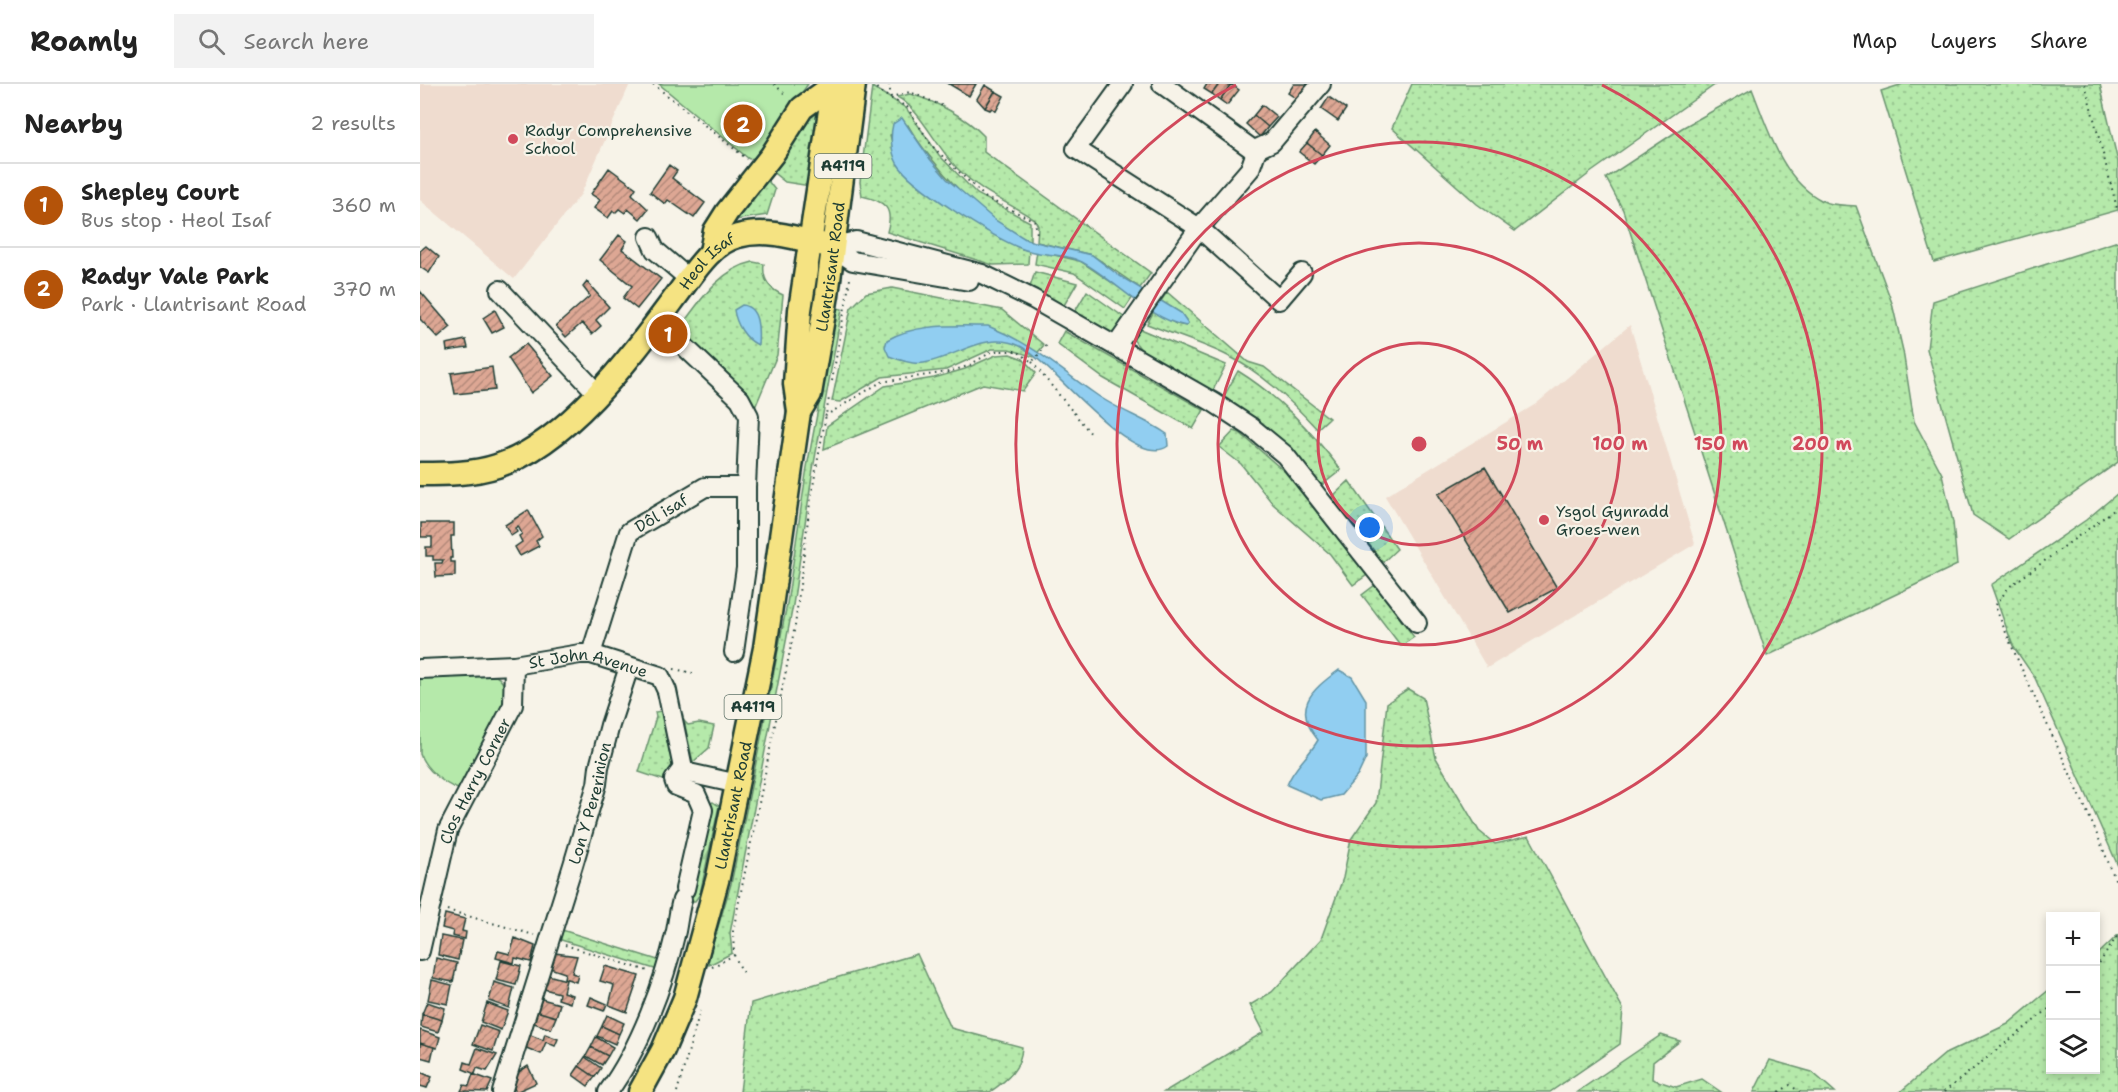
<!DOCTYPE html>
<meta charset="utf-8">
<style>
body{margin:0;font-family:"Shantell Sans",sans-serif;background:#f2f2f2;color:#222}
.controls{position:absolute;right:18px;bottom:18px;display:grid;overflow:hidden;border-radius:0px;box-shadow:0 3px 9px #0003}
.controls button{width:54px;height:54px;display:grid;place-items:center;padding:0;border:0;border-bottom:2px solid #e0e0e0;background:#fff;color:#222;font:30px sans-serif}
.you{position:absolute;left:950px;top:444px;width:21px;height:21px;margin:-15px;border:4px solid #fff;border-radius:50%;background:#1a73e8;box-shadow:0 0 0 9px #1a73e833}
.badge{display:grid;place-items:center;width:39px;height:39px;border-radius:50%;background:#b45309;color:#fff;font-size:20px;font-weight:700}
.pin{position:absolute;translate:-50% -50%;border:3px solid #fff;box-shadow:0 2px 6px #0006}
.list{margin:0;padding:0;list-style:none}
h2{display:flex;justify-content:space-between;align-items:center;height:78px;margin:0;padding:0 24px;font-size:26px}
h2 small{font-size:20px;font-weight:400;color:#767676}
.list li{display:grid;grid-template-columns:39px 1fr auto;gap:18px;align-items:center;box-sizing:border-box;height:84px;padding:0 24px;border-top:2px solid #e0e0e0}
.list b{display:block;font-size:22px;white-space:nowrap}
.list p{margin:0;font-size:20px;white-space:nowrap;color:#767676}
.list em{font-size:20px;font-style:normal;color:#767676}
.icon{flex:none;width:33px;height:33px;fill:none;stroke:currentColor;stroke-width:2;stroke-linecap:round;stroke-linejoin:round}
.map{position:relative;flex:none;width:1698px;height:1008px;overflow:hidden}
header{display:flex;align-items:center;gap:36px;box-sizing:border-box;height:84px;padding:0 30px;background:#fff;border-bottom:2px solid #e0e0e0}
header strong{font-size:28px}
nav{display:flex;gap:33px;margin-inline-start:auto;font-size:21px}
.search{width:420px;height:54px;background:#f2f2f2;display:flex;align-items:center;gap:15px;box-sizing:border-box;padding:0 21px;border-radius:0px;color:#767676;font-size:22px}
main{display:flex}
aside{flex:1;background:#fff}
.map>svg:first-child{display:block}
.built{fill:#efdccf}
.grass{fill:url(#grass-dots);stroke:#6a936f;stroke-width:1.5}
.forest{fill:url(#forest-firs);stroke:#6a936f;stroke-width:1.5}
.park{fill:#b5e9aa;stroke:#6a936f;stroke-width:1.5}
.water{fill:#91cef1;stroke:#6394a5;stroke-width:1.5}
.building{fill:url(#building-hatch);stroke:#1f3d34;stroke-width:1.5}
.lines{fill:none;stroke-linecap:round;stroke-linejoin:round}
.minor-casing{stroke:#1f3d34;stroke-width:22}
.major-casing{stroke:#1f3d34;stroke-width:27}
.path{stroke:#1f3d34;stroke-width:2;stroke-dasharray:1.5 4.5;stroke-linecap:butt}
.minor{stroke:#f7f3e8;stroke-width:18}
.major{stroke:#f5e382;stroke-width:22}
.ring{fill:none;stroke:#d1495b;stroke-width:3}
.poi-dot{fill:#d1495b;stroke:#f7f3e8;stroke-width:2}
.labels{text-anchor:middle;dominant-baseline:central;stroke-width:4.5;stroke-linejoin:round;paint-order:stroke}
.shield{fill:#f7f3e8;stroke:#60746a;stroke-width:1.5}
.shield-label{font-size:15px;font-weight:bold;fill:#1f3d34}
.poi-label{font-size:16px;fill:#1f3d34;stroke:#f7f3e8;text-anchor:start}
.street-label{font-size:16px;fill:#1f3d34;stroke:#f7f3e8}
.centre{fill:#d1495b;stroke:#f7f3e8;stroke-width:3}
.ring-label{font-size:18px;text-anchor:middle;font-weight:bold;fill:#d1495b;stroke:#f7f3e8;stroke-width:4.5;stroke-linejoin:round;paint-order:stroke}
</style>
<header>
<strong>Roamly</strong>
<div class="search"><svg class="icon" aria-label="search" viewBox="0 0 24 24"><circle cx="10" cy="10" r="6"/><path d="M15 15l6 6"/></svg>Search here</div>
<nav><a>Map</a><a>Layers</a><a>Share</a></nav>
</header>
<main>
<aside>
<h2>Nearby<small>2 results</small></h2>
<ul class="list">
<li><span class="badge">1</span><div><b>Shepley Court</b><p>Bus stop · Heol Isaf</p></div><em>360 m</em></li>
<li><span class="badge">2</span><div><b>Radyr Vale Park</b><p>Park · Llantrisant Road</p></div><em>370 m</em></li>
</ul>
</aside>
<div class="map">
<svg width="1698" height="1008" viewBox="0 0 1698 1008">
<defs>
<pattern id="grass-dots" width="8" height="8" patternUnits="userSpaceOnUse" patternTransform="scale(1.5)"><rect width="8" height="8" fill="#b5e9aa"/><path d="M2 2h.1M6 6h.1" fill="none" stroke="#9bc993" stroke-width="1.8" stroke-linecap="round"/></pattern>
<pattern id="forest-firs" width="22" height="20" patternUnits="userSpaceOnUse" patternTransform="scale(1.5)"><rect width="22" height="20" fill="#b5e9aa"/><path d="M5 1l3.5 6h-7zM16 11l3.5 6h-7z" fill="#9bc993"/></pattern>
<pattern id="building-hatch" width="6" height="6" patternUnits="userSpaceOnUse" patternTransform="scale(1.5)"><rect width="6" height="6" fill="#dda794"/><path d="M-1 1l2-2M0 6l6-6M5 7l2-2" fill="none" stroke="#b3897a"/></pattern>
</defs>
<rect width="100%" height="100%" fill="#f7f3e8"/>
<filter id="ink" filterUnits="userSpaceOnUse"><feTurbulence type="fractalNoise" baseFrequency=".0167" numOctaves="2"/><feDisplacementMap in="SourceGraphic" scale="12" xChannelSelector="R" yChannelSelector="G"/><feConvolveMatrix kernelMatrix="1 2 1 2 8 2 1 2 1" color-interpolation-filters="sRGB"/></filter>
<g filter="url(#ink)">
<path class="built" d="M0,0H210L161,110L94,195L0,116Z
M1210,241L1275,460L1067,584L965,412L1116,320Z"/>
<path class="grass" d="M992,0H1296L1170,89L1095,147L1057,120L972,44Z
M1483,0H1680L1698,78V126L1514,178L1461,7Z
M452,3L486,24L519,71L557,110L610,138V156C571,148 507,75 488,41L470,51L478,80L499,102L602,165L609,166L608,180L573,181L467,148C474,124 465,117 442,112L440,98Z
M1332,5C1348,45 1362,97 1403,117C1412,122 1426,121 1436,122L1472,219L1483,267L1494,337L1522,390L1533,438L1537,481L1347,572L1203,126L1186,94L1262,44Z
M490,10C515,17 546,33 564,52V68L731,189L720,204L672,171L617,158L618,142L615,136C588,118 564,110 540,87C519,68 499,23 477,13Z
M395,26L398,30L392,65L390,102L365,98L350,86L378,46Z
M345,93L355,106L347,131L315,136Z
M1698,157V378L1589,455L1553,431L1507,265L1513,217Z
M617,167L660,177L713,213L705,225L654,189L615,180Z
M333,178L344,180C342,195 349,205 363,211L357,271L334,326L328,317L259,245C278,220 299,185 333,178Z
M615,188L657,199L643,223L609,206Z
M472,204L582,226L624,261L614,273L589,265H572L526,286L462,293L420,318L412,317L431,224L446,209Z
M667,207L708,236L695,249L691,250L654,229Z
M747,208L828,278L844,283L909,334L897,345C870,316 841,287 804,270C779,258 752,250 727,240L734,227L756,240L766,242L768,239L761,229L741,217Z
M417,224L422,225L393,385L373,521L310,849L312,869L289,881L287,879L311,800L339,664L367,520L387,383Z
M715,243L806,281L792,308C765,293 726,280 712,253Z
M644,247L784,326L773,345L683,294L637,260Z
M590,270L603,275L616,289L603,307L563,300L404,365L407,342L465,302L514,294L545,285L576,271Z
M818,287C860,313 891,347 921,386L902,401L861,356L803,314Z
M814,347L820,349L865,388L947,491L933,501L910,470L853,420L821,380L799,363Z
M929,397L977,465L963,478L912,413Z
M1698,409V782L1615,594L1593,562L1571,501L1666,436Z
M955,501L994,553L981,562L942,511Z
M988,605L1003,614L1016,674L1059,747L1075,760L1109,752L1203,925L1200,960L1130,1008H744L844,948L830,921L852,908L901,855L923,794L931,755L956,719L967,619Z
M241,627L254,688L243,696L219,688L236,633L235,628Z
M264,637L268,641L279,639L294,642L289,664L273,678Z
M142,846L241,877L238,886L138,855Z
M1698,851V1008H1480L1525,970L1588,940L1630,905V986H1676V872Z
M497,870L531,944L602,963C601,985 587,996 570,1008H320L331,919Z
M1241,951L1260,957L1233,978L1232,995L1256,1003L1282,995L1301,1008H1157Z
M1350,976L1392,988L1415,1008H1334Z"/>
<path class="forest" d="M293,718L299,722L280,810L275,817H267L289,721Z"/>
<path class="park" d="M239,0H388L340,68L334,74L329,75Z
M76,592C105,607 50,684 38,705C24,700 5,685 0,670C0,658 0,610 0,594Z"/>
<path class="water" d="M482,34L510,75L527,95L575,136L607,156L672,171L698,191L761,229L768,239L766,242C730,236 695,196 662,178C643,168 619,173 600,164C573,153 491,103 477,79C471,68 470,52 473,40Z
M322,221C340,223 339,247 338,261C325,255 316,240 314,226Z
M568,242C615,261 635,282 674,309C697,326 724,334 747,350L748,362C714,388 631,277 600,262C566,246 537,273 504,279C493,281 479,276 469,272L465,263L467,256C496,239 536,242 568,242Z
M919,586L932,593L946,616V674L938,691L921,711L901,716L867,701C874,682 887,675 898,656C872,624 890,607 919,586Z"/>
<path class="building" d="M529,0H556L549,12Z
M787,0H799L792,10L784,5Z
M799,0H811L800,16L792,10Z
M811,0L819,6L807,21L800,16Z
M874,0H888L877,15L868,9Z
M565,1L575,7L565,24L557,15Z
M575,7L584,12L576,27L572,24L570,26L565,24Z
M909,13L926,25L918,37L901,25Z
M842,21L857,33L848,43L834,31Z
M834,31L848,43L840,53L826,40Z
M895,48L910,61L902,71L887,59Z
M887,59L902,71L894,80L879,68Z
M249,81L257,87L252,94L285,119L274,134L248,116L245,120L230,108Z
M189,84L216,104L212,110L228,125L220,135L208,125L205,129L199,125L195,129L193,127L188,134L174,124L180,116L171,110Z
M199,151L207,157L202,165L241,195L217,225L203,214L212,202L180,176Z
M6,162L19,173L9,189L0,183V167Z
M167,198L189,223L176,236L181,242L172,250L162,239L146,253L136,242L170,212L163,203Z
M0,207L31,243L18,254L0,235Z
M75,226L84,243L72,249L63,234Z
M46,256L48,264L27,267L26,260Z
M106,260L133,292L111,309L88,274Z
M72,283L75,306L35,310L31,289Z
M1065,383L1137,504L1090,529L1018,410Z
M108,426L122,452L116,457L119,462L100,472L95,463L102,458L99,452L102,450L98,442L95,444L97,448L91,452L85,441Z
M1,439H34V452H31L32,474H30V478H35V492L16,493L15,479H22L23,476H13V472H6V463H12V453H1Z
M25,830L45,835L42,847L46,848L45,855L32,852L33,847L22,844Z
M21,852L42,856L38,876L18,871Z
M95,854L115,862L111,878L95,874L94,879L76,874L78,867L90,870Z
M135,869L157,872L152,889L158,891L156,898L144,894L145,889L130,884Z
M16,874L37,879L33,898L13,894Z
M81,877L101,882L96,901L76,896Z
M185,882L219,892L207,928L189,921L194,901L180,897Z
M128,891L146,896L143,908L152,911L150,919L138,915L139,909L124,905Z
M12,896L32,901L28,920L8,916Z
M74,898L94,904L89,924L69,917Z
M171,913L187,920L184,927L168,921Z
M122,915L140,920L136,933L116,927Z
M7,918L25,924L22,936L2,930Z
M67,919L88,927L81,946L61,938Z
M116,927L136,933L131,945L114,939Z
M2,930L22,936L18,948L1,943Z
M187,931L204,939L199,950L182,942Z
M60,941L79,948L73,967L53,960Z
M182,942L199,950L195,960L177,952Z
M0,946L20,953L17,964L0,959Z
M108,950L123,956L125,950L138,955L135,962L126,958L121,970L104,963Z
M176,953L193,963L188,972L171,963Z
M0,959L14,963L11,976L0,973Z
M171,963L188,972L182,981L166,972Z
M57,964L77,971L67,987L57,984L55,990L43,985L45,978L51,980Z
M165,973L181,984L175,993L159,982Z
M108,982L116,999L96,1008L89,994Z
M159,982L175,993L168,1002L153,991Z
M0,988L12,993L7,1004L0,1002Z
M53,990L72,997L67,1008L41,1007L44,1001L49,1002Z"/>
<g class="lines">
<defs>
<g id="minor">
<path d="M703,0L656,65L779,144L859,216L882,189"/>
<path d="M742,0L832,65H837"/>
<path d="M837,65L852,58L901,0"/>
<path d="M229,153L235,166L269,195"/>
<path d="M412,163L436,157L562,190L613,215L793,318L831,343L865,371L997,539"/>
<path d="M412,163L433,177L549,197"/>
<path d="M80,206L177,309"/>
<path d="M696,262L779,144L830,85L837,65"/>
<path d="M266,264L320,315L329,332L326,403"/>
<path id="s1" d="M171,570L209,448L285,403H326V484L314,568"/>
<path id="s2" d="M0,585L94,581L160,570H171L240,592L247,607L263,684L269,689L318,700"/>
<path d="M263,684L254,696L256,702L276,710L283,726L265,805"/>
<path id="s3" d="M0,867L28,746L93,621L94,581"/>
<path id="s4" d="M82,1008L153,781L177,700L179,683L190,641L209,583"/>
<path d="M188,1008C220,964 244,900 256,847C258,837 259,826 262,816"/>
</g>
<g id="major">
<path d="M291,168L295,147L307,128L352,71L382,24L414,1"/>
<path id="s5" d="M379,328L390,310L407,211L434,0"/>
<path id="s6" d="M0,390C25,390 53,390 77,382C149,359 213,270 257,211C273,190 291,159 318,152C348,143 383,156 412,163"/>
<path id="s7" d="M220,1008L243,966L265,914L298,793L345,564L379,328L375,300L380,226L414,0"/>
</g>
</defs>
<use href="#minor" class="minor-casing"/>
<use href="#major" class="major-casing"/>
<path class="path" d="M233,0L327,75
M354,0L367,12
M452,0L463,10L487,23L512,62L566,114L615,137L617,150
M469,0L471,13L490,8L523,22
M1665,0L1698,128
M612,278L672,351
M412,297L430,195
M405,332L461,298L528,288L548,282L573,267H597L612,278L627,261
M1698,423L1589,503L1575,522C1613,617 1662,707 1698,803
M254,585L277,590
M27,826L114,851
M145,861L228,887
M314,871L323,889
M292,883L314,871L313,847L375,542L390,419L409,314
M1676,884L1698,851
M257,1008L280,927
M1359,1008L1370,1001L1380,1008
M1524,1008L1630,924"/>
<use href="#minor" class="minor"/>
<use href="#major" class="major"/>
</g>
</g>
<g class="ring">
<circle cx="999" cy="360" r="101"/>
<circle cx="999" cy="360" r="201"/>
<circle cx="999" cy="360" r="302"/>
<path d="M1182 1A403 403 0 1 1 816 1"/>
</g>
<g class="poi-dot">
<circle cx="93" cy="55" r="6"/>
<circle cx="1124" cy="436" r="6"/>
</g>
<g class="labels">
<g class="shield">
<rect x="394.5" y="70" width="57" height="24" rx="4.5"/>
<rect x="304.5" y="611" width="57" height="24" rx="4.5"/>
</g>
<g class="shield-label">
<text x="423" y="82">A4119</text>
<text x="333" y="623">A4119</text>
</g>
<g class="poi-label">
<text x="105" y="46">Radyr Comprehensive<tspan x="105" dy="18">School</tspan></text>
<text x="1136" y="427">Ysgol Gynradd<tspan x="1136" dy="18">Groes-wen</tspan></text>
</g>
<g class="street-label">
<text stroke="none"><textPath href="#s6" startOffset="375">Heol Isaf</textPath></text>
<text stroke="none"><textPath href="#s5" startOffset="150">Llantrisant Road</textPath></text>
<text stroke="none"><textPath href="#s1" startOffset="165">Dôl isaf</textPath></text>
<text stroke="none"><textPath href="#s2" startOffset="170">St John Avenue</textPath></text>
<text stroke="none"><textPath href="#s3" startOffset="180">Clos Harry Corner</textPath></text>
<text stroke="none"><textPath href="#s4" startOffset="302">Lon Y Pererinion</textPath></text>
<text stroke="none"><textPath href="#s7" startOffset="303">Llantrisant Road</textPath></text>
</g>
</g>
<circle cx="999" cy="360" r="9" class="centre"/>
<g class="ring-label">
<text x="1100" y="366">50 m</text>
<text x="1200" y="366">100 m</text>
<text x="1301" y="366">150 m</text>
<text x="1402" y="366">200 m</text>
</g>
</svg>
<div class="controls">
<button>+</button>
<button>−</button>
<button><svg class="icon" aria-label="layers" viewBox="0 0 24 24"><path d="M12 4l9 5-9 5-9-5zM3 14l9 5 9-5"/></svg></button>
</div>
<div class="you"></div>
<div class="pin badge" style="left:248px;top:250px">1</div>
<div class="pin badge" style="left:323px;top:40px">2</div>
</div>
</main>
